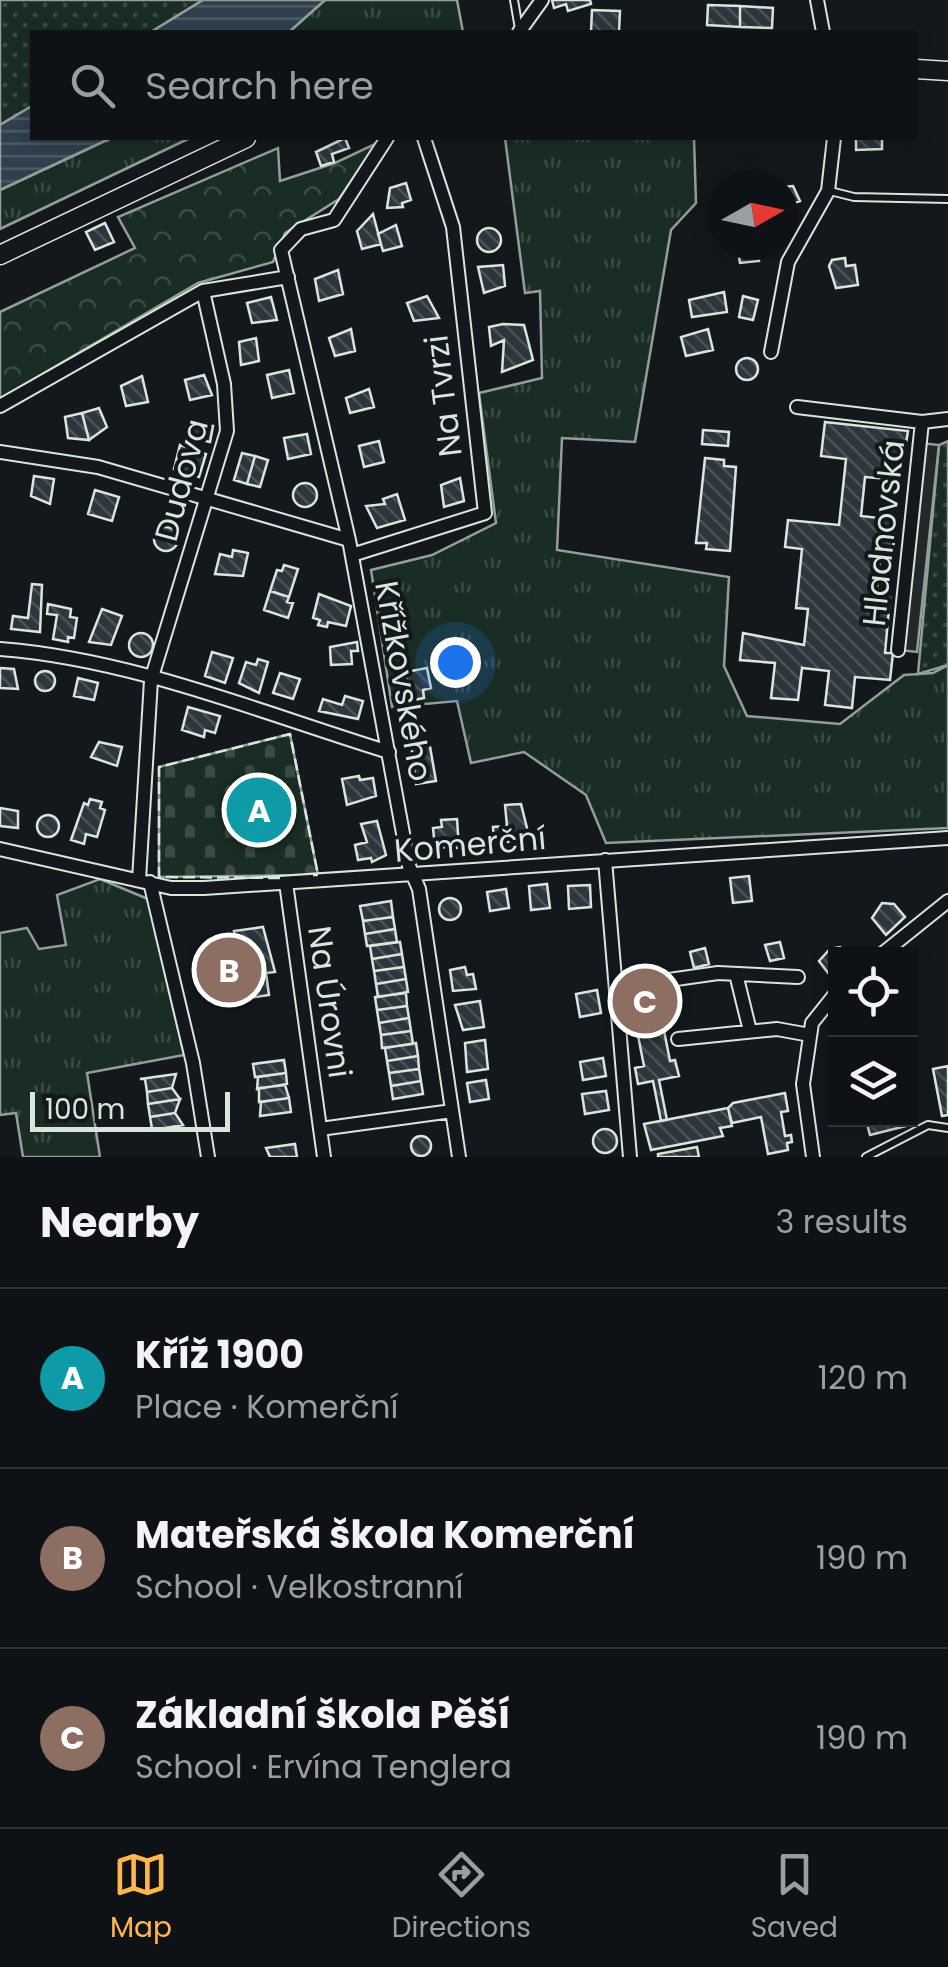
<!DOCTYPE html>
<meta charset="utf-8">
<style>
body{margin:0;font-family:Poppins,sans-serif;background:#1d2022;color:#f1f3f6}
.controls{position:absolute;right:30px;bottom:30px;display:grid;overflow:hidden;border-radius:0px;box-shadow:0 5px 15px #0003}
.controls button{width:90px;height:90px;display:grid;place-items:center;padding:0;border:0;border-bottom:2px solid #2f3234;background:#0f1215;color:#f1f3f6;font:50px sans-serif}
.compass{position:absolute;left:708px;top:170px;width:90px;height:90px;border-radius:50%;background:#0f1215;box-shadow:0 5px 15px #0003;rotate:81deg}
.scale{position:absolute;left:30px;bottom:25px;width:200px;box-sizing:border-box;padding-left:10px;border:5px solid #d8e6dc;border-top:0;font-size:28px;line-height:35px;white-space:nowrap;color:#d8e6dc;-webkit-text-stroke:8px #14181c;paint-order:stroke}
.you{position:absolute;left:455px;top:662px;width:35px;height:35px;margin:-25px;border:8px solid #fff;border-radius:50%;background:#1a73e8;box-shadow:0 0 0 15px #1a73e833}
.badge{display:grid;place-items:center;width:65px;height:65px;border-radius:50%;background:#ffb74d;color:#fff;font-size:32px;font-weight:700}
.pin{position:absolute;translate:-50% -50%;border:5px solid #fff;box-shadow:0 2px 10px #0006}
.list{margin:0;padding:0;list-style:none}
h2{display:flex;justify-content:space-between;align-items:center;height:130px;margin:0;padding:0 40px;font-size:42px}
h2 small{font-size:32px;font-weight:400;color:#9b9ea0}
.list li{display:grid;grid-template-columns:65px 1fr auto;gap:30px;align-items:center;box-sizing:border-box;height:180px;padding:0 40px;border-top:2px solid #2f3234}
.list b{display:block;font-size:38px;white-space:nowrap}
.list p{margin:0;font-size:32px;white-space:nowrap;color:#9b9ea0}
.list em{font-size:32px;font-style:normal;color:#9b9ea0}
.icon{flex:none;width:55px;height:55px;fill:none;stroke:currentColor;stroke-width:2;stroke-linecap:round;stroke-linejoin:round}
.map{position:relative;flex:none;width:948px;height:1157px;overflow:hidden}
.search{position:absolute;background:#0f1215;box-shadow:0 5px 15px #0003;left:30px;right:30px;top:30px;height:110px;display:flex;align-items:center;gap:25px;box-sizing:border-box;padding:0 35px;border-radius:0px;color:#9b9ea0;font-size:38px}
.sheet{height:670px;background:#0f1215}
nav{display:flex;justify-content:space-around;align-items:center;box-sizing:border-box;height:140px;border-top:2px solid #2f3234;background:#0f1215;font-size:28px;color:#9b9ea0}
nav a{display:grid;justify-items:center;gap:5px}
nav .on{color:#ffb74d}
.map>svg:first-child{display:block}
.grass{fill:url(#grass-tufts);stroke:#939e99;stroke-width:2.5}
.forest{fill:url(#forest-crowns);stroke:#939e99;stroke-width:2.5}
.cemetery{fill:url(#cemetery-stones);stroke:#939e99;stroke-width:2.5}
.park{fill:url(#park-dots);stroke:#939e99;stroke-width:2.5}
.parking{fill:#24282b;stroke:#939e99;stroke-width:2.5}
.water{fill:url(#water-rules);stroke:#939e99;stroke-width:2.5}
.building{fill:url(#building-back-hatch);stroke:#d8e6dc;stroke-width:2.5}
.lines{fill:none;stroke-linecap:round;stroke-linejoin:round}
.service-casing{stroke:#d8e6dc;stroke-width:10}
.minor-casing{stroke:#d8e6dc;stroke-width:16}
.secondary-casing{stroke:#d8e6dc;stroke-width:21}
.service{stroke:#14181c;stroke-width:6}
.minor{stroke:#14181c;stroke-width:12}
.secondary{stroke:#14181c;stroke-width:18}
.fence{stroke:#d8e6dc;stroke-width:2.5;stroke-dasharray:12 5;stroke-linecap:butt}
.labels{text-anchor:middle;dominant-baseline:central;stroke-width:8;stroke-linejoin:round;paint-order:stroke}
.street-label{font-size:32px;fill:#d8e6dc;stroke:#14181c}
</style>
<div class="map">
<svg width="948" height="1157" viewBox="0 0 948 1157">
<defs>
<pattern id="grass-tufts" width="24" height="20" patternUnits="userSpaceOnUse" patternTransform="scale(2.5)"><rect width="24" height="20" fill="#1a2d24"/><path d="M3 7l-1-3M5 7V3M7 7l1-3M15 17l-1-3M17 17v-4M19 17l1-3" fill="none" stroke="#3b4b43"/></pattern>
<pattern id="forest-crowns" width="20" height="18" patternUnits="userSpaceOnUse" patternTransform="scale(2.5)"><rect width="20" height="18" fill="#1a2d24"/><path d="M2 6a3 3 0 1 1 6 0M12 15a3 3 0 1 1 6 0" fill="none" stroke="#3b4b43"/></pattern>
<pattern id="cemetery-stones" width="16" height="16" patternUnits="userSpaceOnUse" patternTransform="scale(2.5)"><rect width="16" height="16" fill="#1a2d24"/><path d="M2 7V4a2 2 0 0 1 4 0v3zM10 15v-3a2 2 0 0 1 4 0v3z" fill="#3b4b43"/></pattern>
<pattern id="park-dots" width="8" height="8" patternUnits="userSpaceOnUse" patternTransform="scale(2.5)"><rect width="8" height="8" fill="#1a2d24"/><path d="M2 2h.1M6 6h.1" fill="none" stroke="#3b4b43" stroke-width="1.8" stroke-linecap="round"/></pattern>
<pattern id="water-rules" width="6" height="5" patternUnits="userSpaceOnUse" patternTransform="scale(2.5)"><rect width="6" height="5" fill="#2f3f4d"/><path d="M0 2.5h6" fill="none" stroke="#4c5b66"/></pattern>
<pattern id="building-back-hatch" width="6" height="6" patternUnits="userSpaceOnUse" patternTransform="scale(2.5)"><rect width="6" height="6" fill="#2c363c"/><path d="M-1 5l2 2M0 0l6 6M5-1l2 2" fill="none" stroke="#4a5358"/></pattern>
</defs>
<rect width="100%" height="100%" fill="#14181c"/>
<path class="grass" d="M325,0H457L463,32H289Z
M111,138H190L0,229V190Z
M505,138H694L696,203L671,230L635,442L562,438L557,550L729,577L724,666L747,716L840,724L904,675L933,673L948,665V828L606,843L586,795L524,752L471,763L457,701L392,707L371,570L432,555L496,523L479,393L542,378L540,291L525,293Z
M100,879L148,899L184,1055L87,1073L100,1157H23L16,1113L0,1115V933L27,928L39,949L66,945L57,895Z"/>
<path class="forest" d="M377,143L339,199L285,233L273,262L198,283L0,399V312L135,248L118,217L278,148L280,181L335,163Z"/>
<path class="cemetery" d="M290,734L318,875L159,877V767Z"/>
<path class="park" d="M0,0H203L151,32H32V106L0,125Z
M948,441V665L918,674L939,445Z"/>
<path class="parking" d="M921,443L939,445L917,652L898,650Z"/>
<path class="water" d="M203,0H325L289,32H151Z
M32,106V138H111L0,190V125Z"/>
<path class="building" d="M552,0H590L591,4L568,11L566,4L554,8Z
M708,5L740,6V27L707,25Z
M740,6L773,8L772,28L740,27Z
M592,10L620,11L619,32L591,31Z
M345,138L349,148L332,154L334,162L321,166L316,152Z
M856,138H882V149L856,150Z
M406,183L411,200L402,203L403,207L387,208L390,188Z
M793,186L800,201L783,207V187Z
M373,214L381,244L362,249L357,231Z
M105,223L114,242L95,250L86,232Z
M396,225L402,246L383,251L378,234Z
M477 240a12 12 0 1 1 24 0a12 12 0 1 1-24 0Z
M737,245H756L759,261L740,263Z
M845,258L846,266L855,265L858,285L836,288L829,266L832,260Z
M503,265L505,286L484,293L478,267Z
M338,270L343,294L319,301L315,279Z
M724,292L727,312L692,317L689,300Z
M427,296L439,318L414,321L407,303Z
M743,296L758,300L753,320L739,317Z
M271,297L277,320L252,323L247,303Z
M503,324L524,325L533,360L502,372L504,340L491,346L489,327Z
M351,329L355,351L335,356L329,338Z
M708,329L713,350L686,356L681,337Z
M256,338L259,361L241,365L239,342Z
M736 369a11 11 0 1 1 22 0a11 11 0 1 1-22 0Z
M289,370L294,393L272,398L267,375Z
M204,375L212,395L190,400L185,380Z
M142,376L148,402L126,406L121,386Z
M369,389L374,407L350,413L346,398Z
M99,408L107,427L89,440L82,413Z
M82,413L89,440L68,438L65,417Z
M191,421L213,426L210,442L188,437Z
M825,422L908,431L900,480L865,477L861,516L896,520L892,559L880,557L876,597L890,598L885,653H893L890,680L855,677L852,708L825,705L829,671L802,668L798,700L771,698L775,663L740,660L743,633L804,645L808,609L796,608L802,549L785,547L788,520L839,525L846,459L821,456Z
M703,430L729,432L728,446L702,444Z
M307,434L311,454L288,459L284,438Z
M379,441L384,462L364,467L359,446Z
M180,445L206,454L199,477L174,469Z
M242,453L255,456L247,484L234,480Z
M255,456L268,460L260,487L247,484Z
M705,458L724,460V466L736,467L730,551L706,549L707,543H696Z
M34,476L54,479L50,504L31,496Z
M460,478L464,501L444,507L441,485Z
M293 495a12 12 0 1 1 24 0a12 12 0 1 1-24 0Z
M95,490L119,497L112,521L88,514Z
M397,494L405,520L377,528L366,506L385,504L383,499Z
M154 539a12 12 0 1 1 24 0a12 12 0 1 1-24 0Z
M233,550L248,553L243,576L215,574L220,554L232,557Z
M284,565L298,569L289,597L270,591L277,570L282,571Z
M32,584L42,585L40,632L11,629L13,616L28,618Z
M270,591L289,597L287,602L293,603L288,618L264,610Z
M319,594L351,606L346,626L328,622L327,627L318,625L320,620L313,618Z
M48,604L71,609L70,617L77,618L74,638L68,637V642L53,639L57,615L47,614Z
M102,609L122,616L111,645L89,642Z
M129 645a12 12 0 1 1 24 0a12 12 0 1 1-24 0Z
M357,642L358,651H351L352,664L331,665L330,647Z
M212,652L233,658L225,683L205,676Z
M258,659L268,662L259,693L239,683L246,662L256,665Z
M0,668L14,669L18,689L0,688Z
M427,668L431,688L423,690L424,698L408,701L406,672Z
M35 681a10 10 0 1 1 20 0a10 10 0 1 1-20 0Z
M280,673L300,679L293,699L273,693Z
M78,678L98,683L94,700L74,696Z
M345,696L363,701L358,719L319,711L323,699L342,705Z
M188,707L220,716L215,733L205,730L204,737L182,730Z
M429,741L436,781L416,784L411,744Z
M99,742L122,747L117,766L91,757Z
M359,776L360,780L373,778L376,796L347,805L342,779Z
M90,799L102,802L100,808L105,810L97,837L86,834L84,844L71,840L84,803L88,805Z
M521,804L529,836L507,842V838L494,839L493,827L507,826L505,805Z
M0,808L18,811V828L0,826Z
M37 826a11 11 0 1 1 22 0a11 11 0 1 1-22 0Z
M457,819L459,848L435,847L433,828L442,827L441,820Z
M377,821L386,855L372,862L371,858L358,860L355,845L367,842L361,824Z
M749,876L752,901L733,903L730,878Z
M547,884L550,908L531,910L529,886Z
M590,885L591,907L569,909L568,886Z
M506,889L509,908L490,911L487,892Z
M439 909a11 11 0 1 1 22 0a11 11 0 1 1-22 0Z
M391,901L393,917L363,921L360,906Z
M882,903L894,904L905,917L886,935L872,918Z
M393,917L395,929L365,934L363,921Z
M263,927L275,972L266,973L269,995L241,999L234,931Z
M395,929L397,942L367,946L365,934Z
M400,942L402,954L372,959L370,946Z
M780,942L784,958L770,961L765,945Z
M840,947L846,954H836L832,978L819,961L830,949Z
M705,948L709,964L694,968L690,952Z
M402,954L404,967L374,971L372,959Z
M238,962L241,999L234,1000L229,963Z
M404,967L406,979L376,984L374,971Z
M465,967L467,975L473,974L476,989L453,991L450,970Z
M406,979L408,992L378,997L376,984Z
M597,990L601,1013L580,1017L576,994Z
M406,993L407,1006L377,1010L375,997Z
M658,1000L670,1061L675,1060L679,1076L659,1080L667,1120L661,1121L653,1081L638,1084L635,1068L644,1066L632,1005Z
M480,1001L484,1027L463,1030L455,1005Z
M407,1006L409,1018L379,1023L377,1010Z
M409,1018L411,1031L381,1035L379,1023Z
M411,1031L413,1044L382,1048L381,1035Z
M485,1040L488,1069L467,1072L465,1043Z
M416,1043L418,1056L387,1061L385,1048Z
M418,1056L419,1069L389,1073L387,1061Z
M603,1058L606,1076L583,1080L580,1062Z
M284,1060L286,1073L255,1077L253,1064Z
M948,1066V1115L942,1116L933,1069Z
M419,1069L421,1081L391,1086L389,1073Z
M286,1073L287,1084L257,1089L258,1077Z
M176,1074L172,1088L147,1092L145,1079H140Z
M486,1080L489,1099L470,1102L467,1083Z
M421,1081L423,1094L393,1099L391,1086Z
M285,1085L289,1098L259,1102V1088Z
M172,1088L180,1099L148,1104L147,1092Z
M606,1091L609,1110L585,1114L582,1094Z
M785,1093L788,1111L781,1112L785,1136L791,1135L792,1142L787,1143L788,1150L768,1154L761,1117L732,1123L728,1108L733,1103Z
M289,1098L291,1112L260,1116L261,1102Z
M180,1099L175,1113L150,1117L148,1104Z
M728,1108L732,1126L720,1128L723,1136L651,1150L644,1124Z
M175,1113L183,1125L147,1131L152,1129L150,1117Z
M866,1120H905L906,1126L870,1135Z
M593 1141a12 12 0 1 1 24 0a12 12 0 1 1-24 0Z
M411 1146a10 10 0 1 1 20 0a10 10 0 1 1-20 0Z
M295,1144L297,1157H270L266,1148Z
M697,1147L699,1157H658V1154Z"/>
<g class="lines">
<defs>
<path id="service" d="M514,0L519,29
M830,191L854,197L948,199
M866,1157L928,1125L948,1128"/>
<path id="minor" d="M817,0L823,32
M519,32L542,0
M387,138L334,220L301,229L281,250L349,540L409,866L419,889L459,1157
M771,352L788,262L828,191L834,138
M0,406L203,291L288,277
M797,407L922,422L948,419
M0,452L98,467L349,540
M352,555L485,513L453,227L424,138
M0,649C132,659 262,713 389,752
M898,650L922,422
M0,849L171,888H204L948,838
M605,860L630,1157
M139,880L151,680L227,431L224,384L203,291
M150,882L193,1063L208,1157
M286,883L324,1157
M882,954L948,901
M736,974L750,1031
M662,981L718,973L798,977
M678,1039L777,1029L810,1035
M320,1129L452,1111
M813,1157L803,1084L812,1023L836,993"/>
<path id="secondary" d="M916,69L948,71
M0,255L246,138"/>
</defs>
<use href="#service" class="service-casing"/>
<use href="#minor" class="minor-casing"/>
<use href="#secondary" class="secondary-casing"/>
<use href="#service" class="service"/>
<use href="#minor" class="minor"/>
<use href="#secondary" class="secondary"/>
<path class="fence" d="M280,878L159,877V767L290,734L318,875H313"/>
</g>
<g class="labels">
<g class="street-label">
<text transform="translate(443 396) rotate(-97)">Na Tvrzi</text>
<text transform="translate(181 480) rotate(-75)">Dudova</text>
<text transform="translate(883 533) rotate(-84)">Hladnovská</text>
<text transform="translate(404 681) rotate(80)">Křížkovského</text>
<text transform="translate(470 844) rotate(-5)">Komerční</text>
<text transform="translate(330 1002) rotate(82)">Na Úrovni</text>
</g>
</g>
</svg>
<div class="controls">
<button><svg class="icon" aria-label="locate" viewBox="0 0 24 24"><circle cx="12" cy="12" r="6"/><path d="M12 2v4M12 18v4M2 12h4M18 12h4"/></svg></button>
<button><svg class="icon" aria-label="layers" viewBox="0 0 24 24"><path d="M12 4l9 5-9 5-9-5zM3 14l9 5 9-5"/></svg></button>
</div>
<svg class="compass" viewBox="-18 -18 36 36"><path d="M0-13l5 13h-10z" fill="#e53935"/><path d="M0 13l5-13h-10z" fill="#9b9ea0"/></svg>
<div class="scale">100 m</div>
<div class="you"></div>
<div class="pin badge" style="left:259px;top:810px;background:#0f9aa8">A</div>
<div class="pin badge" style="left:229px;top:970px;background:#8d6e63">B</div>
<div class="pin badge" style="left:645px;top:1001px;background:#8d6e63">C</div>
<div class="search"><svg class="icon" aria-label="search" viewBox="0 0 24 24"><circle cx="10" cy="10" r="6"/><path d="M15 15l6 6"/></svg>Search here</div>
</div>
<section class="sheet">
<h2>Nearby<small>3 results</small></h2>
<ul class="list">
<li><span class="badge" style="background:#0f9aa8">A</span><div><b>Kříž 1900</b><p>Place · Komerční</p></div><em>120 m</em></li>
<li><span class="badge" style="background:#8d6e63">B</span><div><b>Mateřská škola Komerční</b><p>School · Velkostranní</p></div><em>190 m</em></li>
<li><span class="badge" style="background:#8d6e63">C</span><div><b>Základní škola Pěší</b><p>School · Ervína Tenglera</p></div><em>190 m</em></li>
</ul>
</section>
<nav>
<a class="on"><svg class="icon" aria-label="map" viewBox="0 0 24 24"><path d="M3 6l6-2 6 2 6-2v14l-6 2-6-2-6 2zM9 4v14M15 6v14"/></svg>Map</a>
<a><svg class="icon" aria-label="directions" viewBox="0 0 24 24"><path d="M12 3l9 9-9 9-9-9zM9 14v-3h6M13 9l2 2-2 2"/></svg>Directions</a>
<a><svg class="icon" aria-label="saved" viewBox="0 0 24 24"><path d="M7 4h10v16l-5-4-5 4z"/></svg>Saved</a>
</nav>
